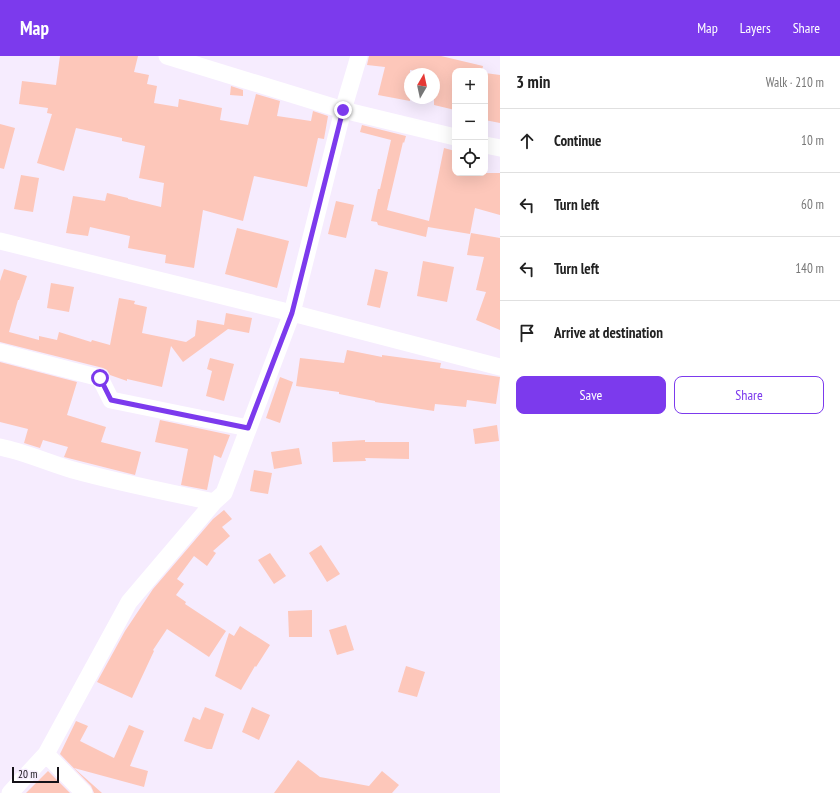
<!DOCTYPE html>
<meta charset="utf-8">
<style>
body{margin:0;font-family:"PT Sans Narrow",sans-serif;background:#f2f2f2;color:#222}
.controls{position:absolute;right:12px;top:12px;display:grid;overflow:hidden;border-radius:8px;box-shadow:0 4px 16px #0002}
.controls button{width:36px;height:36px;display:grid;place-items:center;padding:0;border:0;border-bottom:1px solid #e0e0e0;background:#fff;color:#222;font:20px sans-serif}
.compass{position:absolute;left:404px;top:12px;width:36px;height:36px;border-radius:50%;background:#fff;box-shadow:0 4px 16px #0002;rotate:9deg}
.scale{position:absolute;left:12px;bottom:10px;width:47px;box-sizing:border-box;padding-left:4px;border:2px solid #151218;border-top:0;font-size:11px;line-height:14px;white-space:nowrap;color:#151218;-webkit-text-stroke:3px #f6ecfe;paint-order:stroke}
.stop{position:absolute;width:12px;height:12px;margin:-9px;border:3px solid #7c3aed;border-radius:50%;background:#fff}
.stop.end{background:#7c3aed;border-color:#fff;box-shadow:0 1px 4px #0008}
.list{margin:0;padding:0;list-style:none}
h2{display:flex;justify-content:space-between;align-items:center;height:52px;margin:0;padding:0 16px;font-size:17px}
h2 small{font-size:13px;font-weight:400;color:#767676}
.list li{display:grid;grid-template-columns:26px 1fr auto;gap:12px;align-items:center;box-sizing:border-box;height:64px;padding:0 16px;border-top:1px solid #e0e0e0}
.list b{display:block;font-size:15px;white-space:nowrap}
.list em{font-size:13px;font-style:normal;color:#767676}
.actions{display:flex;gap:8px;padding:12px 16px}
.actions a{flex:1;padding:9px 0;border:1px solid #7c3aed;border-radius:8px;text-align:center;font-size:14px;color:#7c3aed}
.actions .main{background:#7c3aed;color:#fff}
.icon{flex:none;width:22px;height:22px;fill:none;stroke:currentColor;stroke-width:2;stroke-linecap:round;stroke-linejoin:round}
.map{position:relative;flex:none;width:500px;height:737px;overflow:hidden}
header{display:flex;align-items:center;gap:24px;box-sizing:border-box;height:56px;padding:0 20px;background:#7c3aed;color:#fff}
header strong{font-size:19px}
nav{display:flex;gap:22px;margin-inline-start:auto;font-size:14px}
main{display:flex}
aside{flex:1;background:#fff}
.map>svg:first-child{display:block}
.building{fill:#fdc7ba}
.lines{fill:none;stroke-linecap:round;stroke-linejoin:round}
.minor{stroke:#fff;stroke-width:17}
.route{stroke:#7c3aed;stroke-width:5}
</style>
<header>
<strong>Map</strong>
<nav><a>Map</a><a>Layers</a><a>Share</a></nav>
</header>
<main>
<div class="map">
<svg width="500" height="737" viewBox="0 0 500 737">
<rect width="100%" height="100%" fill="#f6ecfe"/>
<path class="building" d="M60,0H138L134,16L149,19L147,28L157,30L154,47L178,51L179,43L222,52L220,64L248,69L256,38L280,45L277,60L311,65L313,55L328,60L324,83L318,82L307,131L254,120L243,165L203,154L194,212L165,207L166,199L128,192L130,180L90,171L88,180L66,177L73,140L105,145L107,137L128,142V143L161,151L164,127L139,122L145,90L122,85V82L76,72L64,115L37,107L52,58L47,57L48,52L19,48L22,25L56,29Z
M369,0H441L483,10L482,15H455V54L434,49V17L410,14V45L378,39L385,11L367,9Z
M485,17L500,19V67L485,64Z
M231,30L243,34V40L230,39Z
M0,68L15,72L4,113L0,112Z
M362,69L406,80L404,87L403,86L387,154L429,165L444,92L455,95V117H500V159L475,152L470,178L428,171L426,181L378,169L377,166L371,165L378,133H380L391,84L360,76Z
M21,119L39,122L33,156L14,153Z
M336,145L354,149L346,182L328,178Z
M237,172L289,185L277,232L225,218Z
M471,177L500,182V274L476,264L486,236L476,234L484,201L467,199Z
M423,205L454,211L447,246L417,240Z
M4,213L27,220L19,244H18L9,276L39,284V280L57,284L59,276L91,286L92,284L110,289L119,242L135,245L134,248L147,251L142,277L186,286L195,280L197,264L224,269L226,257L252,262L249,277L228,273L183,306L171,290L162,331L127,323V325L110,319L107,314L103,312L0,286V225Z
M375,213L388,216L380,252L367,249Z
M51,227L74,231L69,256L47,252Z
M347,294L382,301V299L441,307L440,312L500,321L496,348L467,344L466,351L435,348L434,355L375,346V345L339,338V336L296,330L300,302L344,307Z
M210,302L234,308L224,345L206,340L212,315L207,313Z
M0,306L77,326L67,359L106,371L101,386L141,396L135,419L64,401L68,391L43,384L40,392L24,387L28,373L0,366Z
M280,321L293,326L280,367L266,362Z
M160,364L230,379L221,402L214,399L207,434L181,429L188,393L155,386Z
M497,369L499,385L475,388L473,373Z
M365,384V386H409V403L365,402L366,405L333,406L332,386Z
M299,392L302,408L274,413L271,396Z
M254,414L272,417L268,438L250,435Z
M224,454L232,463L222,471L230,480L213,495L216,497L207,510L194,500L177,523L184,528L176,539L186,546L185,548L226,575L209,601L167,573L153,594L154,595L132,642L97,626L125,575L153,533L213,463Z
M321,489L340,518L327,526L309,497Z
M270,497L286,520L274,528L258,504Z
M312,554V581H289L288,555Z
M346,569L354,594L337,599L329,574Z
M240,570L270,589L256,611L255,610L241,634L215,620L229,577L234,580Z
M406,610L425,616L417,641L398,636Z
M205,651L224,658L212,693H207L184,685L193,661L200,664Z
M252,651L270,659L259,684L242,676Z
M76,665L88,670L80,685L114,702L129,669L144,675L130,710L148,715L144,731L74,712L102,737H94L91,730L60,698Z
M298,704L320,721L369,730L382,715L399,729L392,737H274Z
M48,715L70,737H26Z"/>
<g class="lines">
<path class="minor" d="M167,0L343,54L455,81
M485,89L500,92
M0,185L292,257L500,311
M0,296L100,322L111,344L248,372
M0,391C25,396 49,407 73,414C120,427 167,436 214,446
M46,698L84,737
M10,737L46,698L129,546L214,446L224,437L292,257L343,54L359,0"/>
</g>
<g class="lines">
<path class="route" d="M100,322L111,344L248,372L292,257L343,54"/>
</g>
</svg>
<div class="controls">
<button>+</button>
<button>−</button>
<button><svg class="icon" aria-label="locate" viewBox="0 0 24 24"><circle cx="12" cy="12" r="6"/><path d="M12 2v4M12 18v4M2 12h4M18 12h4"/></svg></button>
</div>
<svg class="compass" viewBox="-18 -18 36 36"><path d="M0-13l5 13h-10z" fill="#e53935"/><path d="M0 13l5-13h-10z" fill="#767676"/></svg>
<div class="scale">20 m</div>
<div class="stop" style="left:100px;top:322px"></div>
<div class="stop end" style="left:343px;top:54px"></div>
</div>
<aside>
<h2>3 min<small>Walk · 210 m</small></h2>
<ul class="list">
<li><svg class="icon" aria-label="ahead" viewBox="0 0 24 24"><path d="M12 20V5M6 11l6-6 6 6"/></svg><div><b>Continue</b></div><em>10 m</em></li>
<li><svg class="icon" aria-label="left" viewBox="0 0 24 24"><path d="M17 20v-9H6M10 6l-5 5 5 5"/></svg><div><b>Turn left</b></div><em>60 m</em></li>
<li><svg class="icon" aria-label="left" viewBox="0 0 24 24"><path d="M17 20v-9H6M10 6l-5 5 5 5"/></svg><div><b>Turn left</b></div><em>140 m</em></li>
<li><svg class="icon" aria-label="arrive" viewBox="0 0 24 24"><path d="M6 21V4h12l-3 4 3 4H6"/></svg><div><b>Arrive at destination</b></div></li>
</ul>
<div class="actions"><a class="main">Save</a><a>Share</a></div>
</aside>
</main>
